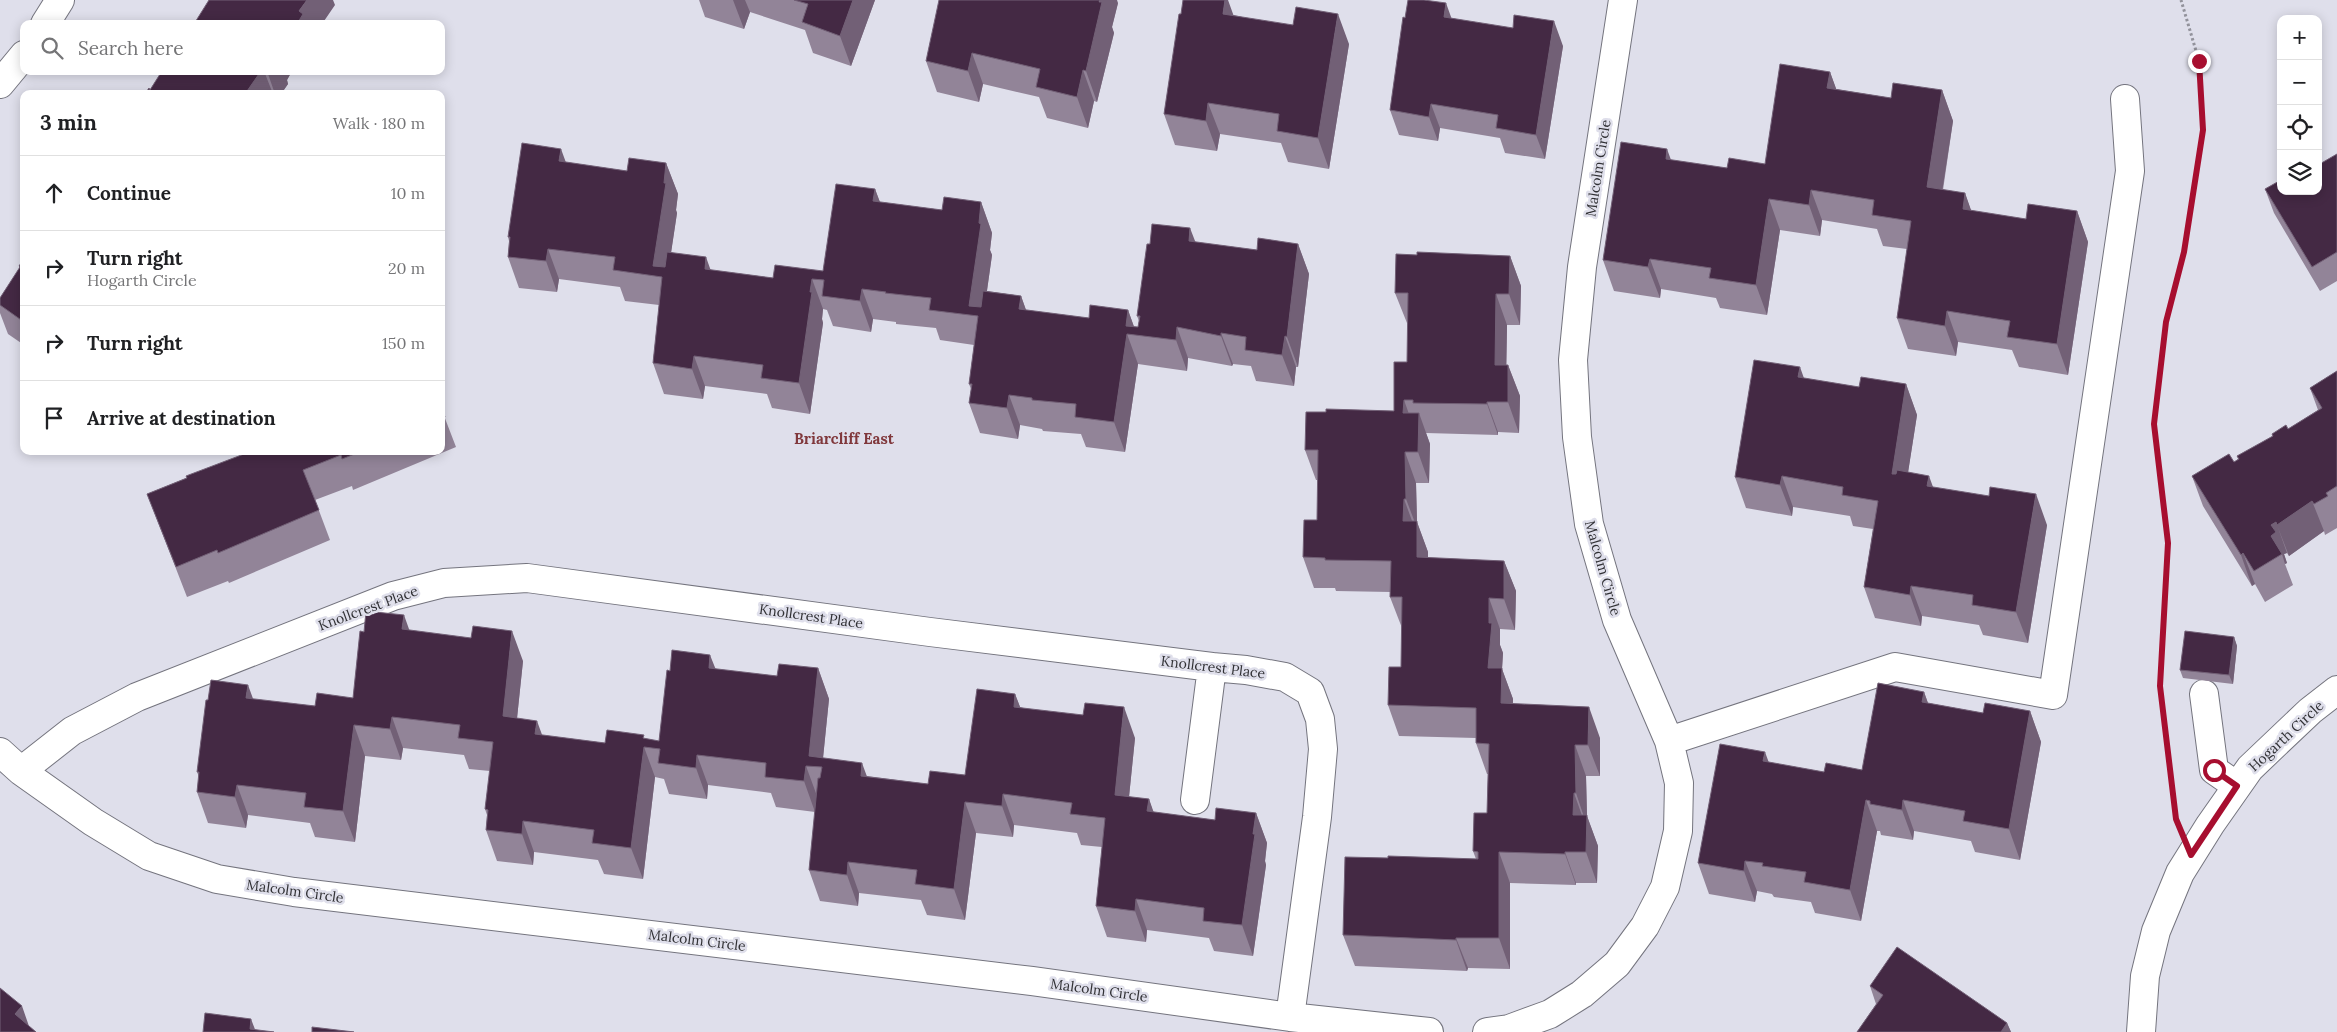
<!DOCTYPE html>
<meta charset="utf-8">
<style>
body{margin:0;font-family:Lora,serif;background:#f2f2f2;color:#202124}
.controls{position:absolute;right:15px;top:15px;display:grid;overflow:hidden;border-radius:10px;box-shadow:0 2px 12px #0003}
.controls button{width:45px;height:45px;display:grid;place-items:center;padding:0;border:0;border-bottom:1px solid #e0e0e0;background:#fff;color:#202124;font:25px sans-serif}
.stop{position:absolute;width:15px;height:15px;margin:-11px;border:4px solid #a70e2f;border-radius:50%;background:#fff}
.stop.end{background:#a70e2f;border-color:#fff;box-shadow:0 1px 5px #0008}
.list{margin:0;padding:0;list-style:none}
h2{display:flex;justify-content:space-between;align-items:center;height:65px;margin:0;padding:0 20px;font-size:21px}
h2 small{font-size:16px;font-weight:400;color:#757577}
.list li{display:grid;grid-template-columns:32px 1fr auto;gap:15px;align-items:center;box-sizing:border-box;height:75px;padding:0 20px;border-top:1px solid #e0e0e0}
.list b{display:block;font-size:19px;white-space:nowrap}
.list p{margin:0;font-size:16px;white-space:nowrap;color:#757577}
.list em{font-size:16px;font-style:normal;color:#757577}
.icon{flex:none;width:28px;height:28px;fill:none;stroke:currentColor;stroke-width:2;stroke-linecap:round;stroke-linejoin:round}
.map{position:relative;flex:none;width:2337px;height:1032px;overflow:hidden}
.search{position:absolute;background:#fff;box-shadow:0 2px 12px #0003;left:20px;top:20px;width:425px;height:55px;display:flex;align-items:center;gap:12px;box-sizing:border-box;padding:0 18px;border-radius:10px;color:#757577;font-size:19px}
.panel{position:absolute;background:#fff;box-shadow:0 2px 12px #0003;left:20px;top:90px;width:425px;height:365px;border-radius:10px}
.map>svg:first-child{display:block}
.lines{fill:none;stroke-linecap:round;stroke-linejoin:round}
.minor-casing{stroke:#74747e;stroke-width:30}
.path{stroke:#92929b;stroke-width:3;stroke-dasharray:2.5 2.5;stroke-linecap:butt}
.minor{stroke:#fff;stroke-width:28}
.wall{fill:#928498}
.shaded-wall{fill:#726076}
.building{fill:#442944;stroke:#726076}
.route{stroke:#a70e2f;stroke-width:6}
.labels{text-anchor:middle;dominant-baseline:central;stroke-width:5;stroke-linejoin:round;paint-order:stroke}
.street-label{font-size:14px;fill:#313135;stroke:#dfdfeb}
.neighbourhood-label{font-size:15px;font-weight:bold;fill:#80383c;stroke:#dfdfeb}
</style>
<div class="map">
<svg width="2337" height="1032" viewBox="0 0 2337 1032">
<rect width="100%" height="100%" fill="#dfdfeb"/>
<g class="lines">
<defs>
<path id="minor" d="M45,24L60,0
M0,84L24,55
M2204,694L2214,770L2237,786
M1669,741L1895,667L2053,695L2130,171L2125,99
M0,752L21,771L93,822L149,856L217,879L294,892L1032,981L1290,1017L1429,1032
M21,771L72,731L137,697L393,596L444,583L527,578L930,632L1212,667L1246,670L1285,677L1310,692L1320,719L1323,749L1317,817L1290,1017
M1195,800L1212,667
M1487,1032L1509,1029L1550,1014L1582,994L1617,964L1645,926L1665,887L1678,831L1679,783L1669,741L1617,620L1589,524L1577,437L1573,360L1582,267L1623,0
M2141,1032L2145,976L2156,931L2180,873L2210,825L2250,768L2310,711L2337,690"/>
</defs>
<use href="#minor" class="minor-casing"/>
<path class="path" d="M2176,818L2160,686L2168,543L2154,424L2166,322L2184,252L2203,130L2199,61L2181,0"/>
<use href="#minor" class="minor"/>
</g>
<path class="wall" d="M699,0H875L851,66L813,53L805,30L750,12L744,29L705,17Z
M1118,3L1112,27L1114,33L1097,102L1094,101L1088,128L1047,118L1039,97L983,84L979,102L937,92L926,61Z
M1181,14L1234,15L1349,44L1329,169L1288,162L1281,143L1220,134L1217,151L1175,145L1164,114Z
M1405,18H1452L1563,46L1545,159L1505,153L1500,138L1440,128L1438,141L1399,135L1390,110Z
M162,71H292L287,80L288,84L281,94H145L150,90Z
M1830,72L1836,89L1891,98L1942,90L1953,121L1943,190L1965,193L1971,211L2026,219L2077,211L2088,242L2068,375L2019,367L2012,350L1958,342L1956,356L1908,349L1897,318L1907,249L1883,246L1877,229L1822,220L1820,236L1780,230L1767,315L1720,308L1716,298L1661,289L1660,298L1614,291L1603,260L1671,160L1727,168L1765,164Z
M2337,154V281L2320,291L2274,213L2265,189L2318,191Z
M565,162L627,171L666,163L678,194L676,210L677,213L671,252L711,270L773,278L823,271L875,189L880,202L942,210L981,202L992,233L990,250L992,255L987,291L1021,296L1026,310L1089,318L1128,310L1134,327H1138L1139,321L1137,316L1150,244L1195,242L1257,250L1298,244L1309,274L1298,367H1296L1294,386L1256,381L1251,366L1233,364L1232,366L1188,358L1187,371L1138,364L1125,452L1086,447L1081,434L1043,431L1042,429L1020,425L1018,439L980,433L969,403L971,389L969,384L974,345L940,340L936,328L896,324V322L873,319L871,332L833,326L827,310L823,309L822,319L823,323L810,414L772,408L767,394L705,386L703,399L664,394L653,363L659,305L625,301L620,287L559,279L557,292L519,288L508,257L509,241L508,237Z
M1510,256L1521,286L1520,325H1507L1506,365H1508L1520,396L1519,433L1498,432V435L1426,433L1430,444L1429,483H1416L1417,522L1428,552V558L1504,561L1516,591L1515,630L1500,629V645L1503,653L1502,669L1513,699V704L1600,738V776H1586L1587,816L1598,846L1597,883H1576V885L1510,883V969L1468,968L1467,971L1355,966L1343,935L1476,859L1473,851L1487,813L1488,774H1487L1476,743V738L1399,736L1388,705L1401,667L1402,628L1390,597L1391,592L1336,591L1335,588H1314L1303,557L1317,520L1318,480H1316L1305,450L1394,411L1407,362L1408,323H1407L1395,293Z
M24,259V345L8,334L0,313V298L19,269V266Z
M2337,371V528L2325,535L2324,531L2289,556L2287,553L2284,554L2287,563L2285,564L2293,585L2265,602L2255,584L2252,586L2203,506L2192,476L2234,462L2238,459L2237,456L2273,437L2272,434L2288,429L2318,410L2310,388Z
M1803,378L1859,387L1906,384L1917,415L1908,472L1933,487L2047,525L2028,643L1983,635L1979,625L1922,616L1921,626L1875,618L1864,587L1873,529L1853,526L1850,516L1793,507L1792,516L1746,508L1735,477Z
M441,408L456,447L353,490L352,486L315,500L330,540L229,583L228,581L187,597L147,494L252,451H441Z
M409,630L523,661L517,718L542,735L605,743L645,739L659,741L670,671L715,669L777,676L818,668L829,699L823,758L867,776L928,784L965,775L1015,694L1020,707L1135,738L1129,797L1149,799L1153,812L1215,820L1256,813L1267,843L1265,861L1266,865L1253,956L1214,951L1209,938L1147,930L1146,942L1107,937L1096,906L1102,847L1081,845L1077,833L1014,825L1013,837L976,833L965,920L927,915L921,900L859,893L858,906L820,901L809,870L815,812L776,807L771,793L708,785L707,799L669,794L664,779L655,777L643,879L604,874L598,860L534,852L533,865L497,861L486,830L487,815L485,809L490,771L469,769L464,755L403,748L401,760L365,756L355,842L315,837L310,823L248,815L246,828L208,823L197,792L199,777L197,772L208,700L253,699L315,706L353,698L364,632Z
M2234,637L2237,646L2233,684L2183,678L2180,670Z
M1924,692L1928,703L1983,713L2030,711L2041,742L2020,860L1975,852L1971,841L1914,831L1913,840L1881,835L1880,831H1877L1861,921L1815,913L1811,902L1774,897L1772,894L1757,891L1755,902L1709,894L1698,863L1768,762L1824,772L1862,770Z
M1870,986L2007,1023L2011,1032H1857L1876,1004Z"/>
<path class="shaded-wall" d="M307,0H333L335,5L322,24H297L299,11Z
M733,0H745L750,12L744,29Z
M853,0H875L851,66L840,36Z
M1100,0H1117L1118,3L1112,27L1114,33L1097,102L1086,71Z
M1225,0H1228L1237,25L1223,14Z
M1446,3L1455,28L1444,17Z
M1338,14L1349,44L1329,169L1318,138Z
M1554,21L1563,46L1545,159L1536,135Z
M972,53L983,84L979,102L968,71Z
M1083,70L1094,101L1088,128L1077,97Z
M261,71H264L273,94H245Z
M267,71H292L287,80L288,84L281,94H275Z
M1830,72L1841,102L1827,88Z
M1942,90L1953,121L1938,218L1927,187Z
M1208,103L1220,134L1217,151L1206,121Z
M1431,104L1440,128L1438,141L1429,117Z
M561,149L572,179L559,161Z
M1667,149L1678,179L1666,159Z
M666,163L678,194L676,210L677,213L666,287L662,277L653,266Z
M875,189L886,219L873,201Z
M1811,190L1822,220L1820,236L1809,205Z
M1965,193L1976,224L1963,209Z
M1769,199L1780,230L1767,315L1756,285Z
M981,202L992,233L990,250L992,255L982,325L978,316L969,306Z
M2077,211L2088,242L2068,375L2057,344Z
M1190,228L1202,259L1189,241Z
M1298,244L1309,274L1298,367L1287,337Z
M548,249L559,279L557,292L546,261Z
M1510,256L1521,286L1520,325L1509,294Z
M706,257L717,288L705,269Z
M1650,259L1661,289L1660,298L1648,267Z
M812,279L823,309L822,319L823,323L810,414L799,383Z
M862,289L873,319L871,332L860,301Z
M1496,294L1507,325L1506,395L1495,365Z
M1021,296L1032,327L1019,309Z
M1128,310L1137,335L1126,326Z
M1947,311L1958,342L1956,356L1945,326Z
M1177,327L1188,358L1187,371L1176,340Z
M1221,333L1233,364L1232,366L1221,336Z
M1127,334L1138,364L1125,452L1114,422Z
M1285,336L1296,367L1294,386L1282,355Z
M694,356L705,386L703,399L692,369Z
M1508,365L1520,396L1519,433L1508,402Z
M1800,367L1811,398L1798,377Z
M1906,384L1917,415L1903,505L1892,474Z
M1009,395L1020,425L1018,439L1007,408Z
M1404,400L1415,431L1403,413Z
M1487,402L1498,432V435L1487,404Z
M1419,413L1430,444L1429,483L1418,452Z
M1405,452L1416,483L1417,522L1428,552V588L1417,557V528L1406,499Z
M1782,476L1793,507L1792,516L1780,485Z
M1929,476L1940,506L1927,486Z
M2036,494L2047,525L2028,643L2016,612Z
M1404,499L1415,529L1403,521Z
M2312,501L2324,531L2289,556L2277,525Z
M2276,522L2287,553L2284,554L2287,563L2285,564L2282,554L2271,536V525Z
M2243,553L2255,584L2252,586L2241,555Z
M1504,561L1516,591L1515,630L1504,599Z
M1911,586L1922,616L1921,626L1910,595Z
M1489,598L1500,629V645L1503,653L1502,669L1513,699L1512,734L1488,668Z
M404,615L415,646L402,629Z
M512,631L523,661L514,747L503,716Z
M2234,637L2237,646L2233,684L2229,675Z
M710,655L722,685L709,668Z
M818,668L829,699L822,768L809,756Z
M248,685L259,715L246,698Z
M1924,692L1935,723L1922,702Z
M1015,694L1027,725L1014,707Z
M1124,707L1135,738L1126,826L1115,795Z
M1589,707L1600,738V776L1588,745Z
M2030,711L2041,742L2020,860L2009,829Z
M392,717L403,748L401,760L390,729Z
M537,721L548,751L535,734Z
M354,725L365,756L355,842L343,811Z
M1575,745L1586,776L1587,816L1598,846L1597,883L1586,852V823L1576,793Z
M644,747L655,777L643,879L631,848Z
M1765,752L1776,782L1763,761Z
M697,755L708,785L707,799L696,768Z
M862,763L873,793L861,776Z
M806,766L817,796L815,812L804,781Z
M237,785L248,815L246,828L235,797Z
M1574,793L1585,824L1573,815Z
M1003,794L1014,825L1013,837L1002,806Z
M1149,799L1160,830L1147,811Z
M1866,800L1877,831L1861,921L1850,890Z
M1903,800L1914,831L1913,840L1902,810Z
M965,802L976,833L965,920L954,889Z
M1256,813L1267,843L1265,861L1266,865L1253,956L1242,925Z
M523,821L534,852L533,865L522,834Z
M1499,852L1510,883V969L1499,938Z
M1565,852L1576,883V885L1565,854Z
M1745,861L1757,891L1755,902L1744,871Z
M848,862L859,893L858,906L847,875Z
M1136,899L1147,930L1146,942L1135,911Z
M1456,938L1468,968L1467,971L1456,940Z
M22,1006L31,1032L15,1014Z
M251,1019L256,1032L250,1029Z
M2007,1023L2011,1032H2001Z"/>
<path class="building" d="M209,0H307L299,11L303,14L297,24H194Z
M794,0H853L840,36L802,22L808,4Z
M939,0H1100L1099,2H1102L1086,71L1083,70L1077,97L1036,87L1040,69L972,53L968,71L926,61Z
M1183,0H1225L1223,14L1293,25L1296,7L1338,14L1318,138L1277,131L1279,114L1208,103L1206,121L1164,114L1179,14H1181Z
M1408,0H1424L1446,3L1444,17L1513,28L1514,15L1554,21L1536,135L1496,128L1498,115L1431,104L1429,117L1390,110L1403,17L1405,18Z
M1780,64L1830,72L1827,88L1891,98L1893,83L1942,90L1927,187L1965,193L1963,209L2026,219L2028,204L2077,211L2057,344L2007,337L2010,321L1947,311L1945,326L1897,318L1911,221L1872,215L1874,200L1811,190L1809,205L1769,199L1756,285L1709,278L1711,268L1650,259L1648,267L1603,260L1621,142L1667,149L1666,159L1727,168L1729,158L1765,164Z
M162,71H261L245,94H145L149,88L150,90Z
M522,143L561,149L559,161L627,171L629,158L666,163L664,183H666L653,266L665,267L667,252L706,257L705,269L773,278L775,265L823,271L836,184L875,189L873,201L942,210L944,197L981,202L979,223L981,224L969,306L981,307L983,291L1021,296L1019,309L1089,318L1090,305L1128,310L1126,326L1138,327L1140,316H1137L1147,244H1150L1152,224L1190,228L1189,241L1257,250L1258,238L1298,244L1287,337L1285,336L1282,355L1245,350L1246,337L1221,333V336L1177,327L1176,340L1127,334L1114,422L1075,417L1076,404L1032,400V398L1009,395L1007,408L969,403L972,384H969L978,316L929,310L931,298L885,293L886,292L862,289L860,301L822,296L824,280L812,279L810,292H812L799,383L761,378L763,365L694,356L692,369L653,363L662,277L613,270L615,257L548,249L546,261L508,257L510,237H508Z
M2337,154V252L2312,267L2265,189L2281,180V191H2318V165Z
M1417,252L1510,256L1509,294H1496L1495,365H1508V402H1487V404L1413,403V400H1404L1403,413H1419L1418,452H1405L1406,499H1404L1403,521H1417V557L1504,561V599L1489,598V623H1492L1488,668H1502L1501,703L1589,707L1588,745H1575L1576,793H1574L1573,815H1587L1586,852H1565V854L1499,852V938H1456V940L1343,935L1345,857L1388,858V856L1478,859V852L1473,851L1474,813H1487L1489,744L1476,743V708L1388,705L1389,667H1401L1402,597H1390L1391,561L1325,560V558L1303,557L1304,520H1317L1318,450H1305L1306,412H1326V409L1394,411V362H1407L1408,293H1395L1396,254L1417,255Z
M24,259V322L0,305V298L20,267L19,266Z
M1754,360L1800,367L1798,377L1859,387L1861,377L1906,384L1892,474H1896L1897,470L1929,476L1927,486L1989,496L1990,487L2036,494L2016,612L1972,605L1973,595L1911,586L1910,595L1864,587L1878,501L1842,495L1843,487L1782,476L1780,485L1735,477Z
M2337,371V486L2326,493L2328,496L2314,504L2312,501L2277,525L2276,522L2271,525L2276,532L2271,536L2282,554L2254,571L2243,553L2241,555L2192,476L2229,454L2234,462L2239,459L2237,456L2273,436L2272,434L2286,425L2288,429L2322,408L2310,388Z
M441,408L445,417L441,418Z
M252,451H362L342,459L341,455L303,470L319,510L218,553L217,550L176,567L147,494L187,478L186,476Z
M366,611L404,615L402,629L471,638L473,626L512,631L503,716L537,721L535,734L605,743L607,730L644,735L643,738L659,741L667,670L670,671L672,650L710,655L709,668L777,676L779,664L818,668L809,756L862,763L861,776L928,784L930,771L965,775L977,689L1015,694L1014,707L1083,715L1085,703L1124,707L1115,795L1149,799L1147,811L1215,820L1216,808L1256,813L1253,834H1255L1242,925L1203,921L1204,908L1136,899L1135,911L1096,906L1105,818L1070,814L1072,803L1003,794L1002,806L965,802L954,889L915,884L917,870L848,862L847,875L809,870L818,778H820L822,767L806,766L804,781L765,777L766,763L697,755L696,768L658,763L660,749L644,747L631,848L592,843L594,830L523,821L522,834L486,830L488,810L485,809L493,742L458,738L460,725L392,717L390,729L354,725L343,811L304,807L306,793L237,785L235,797L197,792L199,772H197L206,700H208L211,680L248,685L246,698L315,706L317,693L353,698L360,631L364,632Z
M2185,631L2234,637L2229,675L2180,670Z
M1878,683L1924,692L1922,702L1983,713L1985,703L2030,711L2009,829L1963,821L1965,811L1903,800L1902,810L1870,804V801L1866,800L1850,890L1804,882L1806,872L1762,866L1763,863L1745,861L1744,871L1698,863L1720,744L1765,752L1763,761L1824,772L1826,763L1862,770Z
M1897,947L2007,1023L2001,1032H1857L1883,995L1870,986Z
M0,988L22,1006L15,1014L36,1032H0Z
M205,1013L251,1019L250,1029L274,1032H203Z
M312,1027L354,1032H312Z"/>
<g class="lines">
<path class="route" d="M2199,61L2203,130L2184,252L2166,322L2154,424L2168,543L2160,686L2176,819L2191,855L2237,786L2214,770"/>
</g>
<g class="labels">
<g class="street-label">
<text transform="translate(1598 168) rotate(-81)">Malcolm Circle</text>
<text transform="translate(1603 568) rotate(74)">Malcolm Circle</text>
<text transform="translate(368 608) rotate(-20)">Knollcrest Place</text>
<text transform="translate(811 616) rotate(8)">Knollcrest Place</text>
<text transform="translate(1213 667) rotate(7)">Knollcrest Place</text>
<text transform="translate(2286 736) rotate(-43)">Hogarth Circle</text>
<text transform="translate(295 891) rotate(8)">Malcolm Circle</text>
<text transform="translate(697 940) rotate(7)">Malcolm Circle</text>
<text transform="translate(1099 990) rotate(8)">Malcolm Circle</text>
</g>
<g class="neighbourhood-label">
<text x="844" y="438">Briarcliff East</text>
</g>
</g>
</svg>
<div class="controls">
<button>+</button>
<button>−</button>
<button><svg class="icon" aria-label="locate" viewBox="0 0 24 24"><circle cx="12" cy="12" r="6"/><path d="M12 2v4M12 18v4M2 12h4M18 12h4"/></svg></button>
<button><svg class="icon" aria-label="layers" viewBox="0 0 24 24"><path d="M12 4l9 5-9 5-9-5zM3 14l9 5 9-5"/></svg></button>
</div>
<div class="stop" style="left:2214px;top:770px"></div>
<div class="stop end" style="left:2199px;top:61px"></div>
<div class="search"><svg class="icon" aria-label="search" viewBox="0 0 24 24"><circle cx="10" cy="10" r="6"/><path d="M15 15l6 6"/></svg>Search here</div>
<section class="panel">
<h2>3 min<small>Walk · 180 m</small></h2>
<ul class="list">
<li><svg class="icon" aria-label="ahead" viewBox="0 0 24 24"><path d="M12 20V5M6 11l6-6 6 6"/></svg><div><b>Continue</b></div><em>10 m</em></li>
<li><svg class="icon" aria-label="right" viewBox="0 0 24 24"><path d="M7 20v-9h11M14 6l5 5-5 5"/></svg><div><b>Turn right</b><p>Hogarth Circle</p></div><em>20 m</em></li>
<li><svg class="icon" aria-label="right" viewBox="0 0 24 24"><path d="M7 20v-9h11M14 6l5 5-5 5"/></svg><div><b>Turn right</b></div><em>150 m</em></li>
<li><svg class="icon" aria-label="arrive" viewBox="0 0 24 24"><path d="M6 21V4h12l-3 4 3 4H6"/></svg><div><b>Arrive at destination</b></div></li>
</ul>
</section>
</div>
